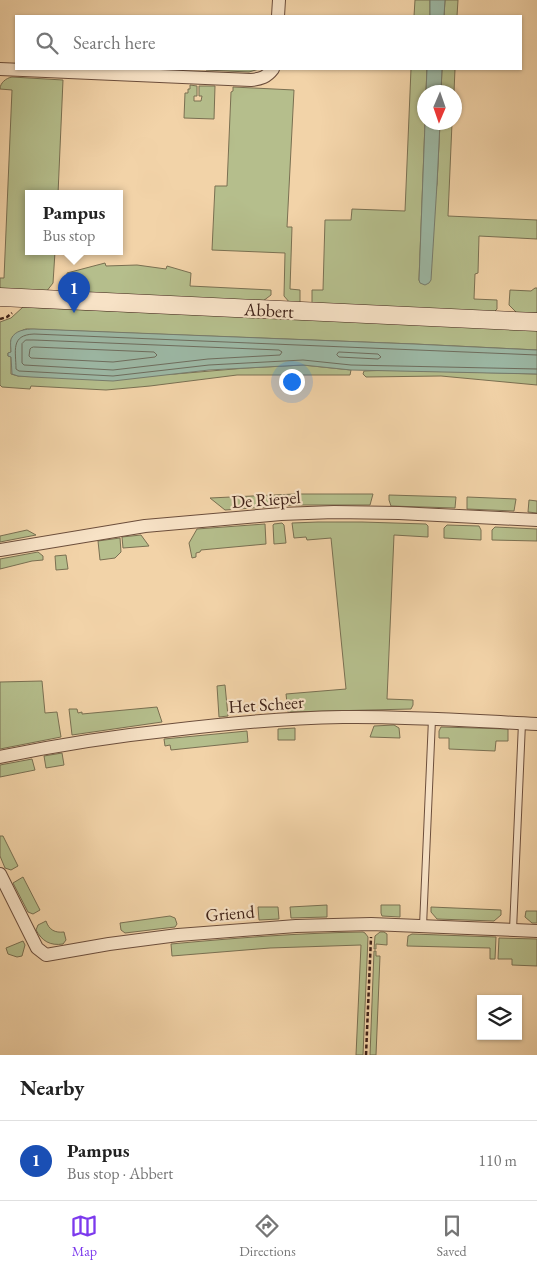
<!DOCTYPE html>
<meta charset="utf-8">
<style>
body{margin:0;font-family:"EB Garamond",serif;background:#f6f6f6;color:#222}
.controls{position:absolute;right:15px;bottom:15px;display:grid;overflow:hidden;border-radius:0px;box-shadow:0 1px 4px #0004}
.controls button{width:45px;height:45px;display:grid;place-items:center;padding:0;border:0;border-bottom:1px solid #e0e0e0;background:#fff;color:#222;font:25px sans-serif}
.compass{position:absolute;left:417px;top:85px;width:45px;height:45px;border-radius:50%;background:#fff;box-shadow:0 1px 4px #0004;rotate:182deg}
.you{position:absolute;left:291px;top:381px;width:18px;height:18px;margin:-12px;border:4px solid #fff;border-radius:50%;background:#1a73e8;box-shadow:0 0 0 8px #1a73e833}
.badge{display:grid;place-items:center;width:32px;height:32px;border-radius:50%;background:#7c3aed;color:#fff;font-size:16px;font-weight:700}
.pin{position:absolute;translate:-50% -41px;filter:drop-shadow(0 1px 2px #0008)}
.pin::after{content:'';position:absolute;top:26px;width:18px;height:15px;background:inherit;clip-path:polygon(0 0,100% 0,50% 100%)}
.popup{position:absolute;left:25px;top:190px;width:98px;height:65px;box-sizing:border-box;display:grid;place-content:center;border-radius:0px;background:#fff;filter:drop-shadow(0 1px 4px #0005);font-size:16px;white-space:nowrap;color:#767676}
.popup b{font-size:19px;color:#222}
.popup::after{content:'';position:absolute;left:50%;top:100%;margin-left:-10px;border:10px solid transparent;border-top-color:#fff}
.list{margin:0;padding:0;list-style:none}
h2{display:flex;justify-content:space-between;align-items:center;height:65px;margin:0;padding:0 20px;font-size:21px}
h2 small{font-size:16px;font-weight:400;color:#767676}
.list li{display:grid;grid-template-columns:32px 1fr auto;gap:15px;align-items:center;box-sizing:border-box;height:80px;padding:0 20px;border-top:1px solid #e0e0e0}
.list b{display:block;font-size:19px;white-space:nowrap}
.list p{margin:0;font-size:16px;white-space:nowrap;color:#767676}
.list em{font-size:16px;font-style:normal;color:#767676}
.icon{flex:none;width:28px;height:28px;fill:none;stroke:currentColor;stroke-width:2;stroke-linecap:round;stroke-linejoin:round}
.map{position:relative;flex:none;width:537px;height:1055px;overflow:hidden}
.search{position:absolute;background:#fff;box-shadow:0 1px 4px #0004;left:15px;right:15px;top:15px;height:55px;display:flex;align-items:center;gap:12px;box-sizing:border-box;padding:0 18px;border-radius:0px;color:#767676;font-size:19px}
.sheet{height:145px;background:#fff}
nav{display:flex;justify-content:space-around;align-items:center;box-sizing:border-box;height:70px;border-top:1px solid #e0e0e0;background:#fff;font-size:14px;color:#767676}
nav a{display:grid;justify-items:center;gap:2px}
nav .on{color:#7c3aed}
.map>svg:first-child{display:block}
.green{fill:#b5be8c;stroke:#7a7052}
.water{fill:#9cb8a5;stroke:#777c6d}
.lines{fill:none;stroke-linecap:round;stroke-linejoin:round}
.shore{stroke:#6e6d5e;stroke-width:1}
.lane-casing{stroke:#6c4e3c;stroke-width:8}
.street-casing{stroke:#6c4e3c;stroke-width:14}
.secondary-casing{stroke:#3f2218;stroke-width:19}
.path{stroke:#3f2218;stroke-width:2.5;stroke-dasharray:4 2.5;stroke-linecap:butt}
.lane{stroke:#f7e2c6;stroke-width:6}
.street{stroke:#f7e2c6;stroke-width:12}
.secondary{stroke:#f7e2c6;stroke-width:18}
.labels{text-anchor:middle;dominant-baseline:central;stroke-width:4.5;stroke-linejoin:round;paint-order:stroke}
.street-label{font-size:18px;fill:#3f2218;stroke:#f7e2c6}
</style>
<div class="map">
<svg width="537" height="1055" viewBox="0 0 537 1055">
<rect width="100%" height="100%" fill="#f2d3a8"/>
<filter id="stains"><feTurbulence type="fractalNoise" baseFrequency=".004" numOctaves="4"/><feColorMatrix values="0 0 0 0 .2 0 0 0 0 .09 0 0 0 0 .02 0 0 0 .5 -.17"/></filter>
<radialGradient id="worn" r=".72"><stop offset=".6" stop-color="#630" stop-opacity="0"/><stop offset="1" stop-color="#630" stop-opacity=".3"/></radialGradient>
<path class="green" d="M415,0H430V16H414Z
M445,0H458L457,16H444Z
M205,69H259L249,72L206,70Z
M411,69H427L426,92H424L425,123L419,280L420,282L437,184L440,123H452L448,216L537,220V239L479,236L478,273L475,274L474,299L497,300V309L494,312L312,304V290H323L325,220H351L352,209L405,211Z
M442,69H455L454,92H441Z
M12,77L63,80L58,194H29V252H55L53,283L46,292L0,290V278H4L12,90L0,89C0,83 6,78 12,77Z
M190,85L197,86V96H194V101H201L202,96H199V86H215L214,119L184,118L185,93H188V89H190Z
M233,87L294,90L287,227H292L290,289L300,290V303H290L284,296L285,253L212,250L215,186H227L231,92L233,91Z
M105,263L106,266L137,265L166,269L167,266L191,273L190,286L271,290V295L263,301L74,293L67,285V273Z
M535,288H537V313H517L509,305L510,290L531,291Z
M23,307L537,330V350L414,344L26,329L23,330L11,340V353H8V356H11V374L18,376L175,374L246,368L303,365L351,370L350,375H237L150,386L106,390L31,386L30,389L2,387L0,385V322L11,318Z
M392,370L537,374V385L441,376L366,377L363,374L364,371Z
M295,494H373L370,505H294L225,510L210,498Z
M389,495L456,497L455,508L391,506L389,500Z
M467,497L516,499L514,511L467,509Z
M529,500L537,501V513L528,512Z
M318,522H362L426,524L428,526V537L394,535L387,699L413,700V705L411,709L288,712L286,694L346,689L331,538L307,540L306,537L294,538L292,523Z
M282,523L284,525L286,543L274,544L273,525L274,524Z
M265,524L266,544L201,550L200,552L196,553V557L192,558L189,543L197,529Z
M447,525L479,526L481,530V540L444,538V528Z
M495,527L537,529V541L492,540V530Z
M27,530L36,535L0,542V536Z
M141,535L149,546L123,548L122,537Z
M120,538L121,552L115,558L100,560L98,541Z
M38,552L43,556V560L32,561L0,569V559Z
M66,555L68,569L56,570L55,556Z
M42,681L45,713L57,712L61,737L0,749V682Z
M225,685L228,716L219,717L217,686Z
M157,707L162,722L72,735L69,709H77L78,713L82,712V714Z
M394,725L399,728L400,738L370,737L374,726Z
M441,727L508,729V741H496L495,751L449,749V738H439V731Z
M295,728V740H278V729Z
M247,731L248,742L171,750L170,745L165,746L164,739Z
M62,753L64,765L46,768L44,756Z
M32,759L35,770L0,777V765Z
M0,836H3L18,866L11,870L5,868L0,856Z
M23,877L40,910L33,914L28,912L13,883Z
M327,905V917L291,918L290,907Z
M381,905H400V917L382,916L381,913Z
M258,907H278L279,919L259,920Z
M431,907L501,910V915L494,921L437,919L431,912Z
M526,911H537V923H532L525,917Z
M170,916L175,918L177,924L175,927L125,933L121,930L120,923Z
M46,921C49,930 55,933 64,932L66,940L63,944C50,946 42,941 36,930L38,925Z
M363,932L365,933L368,937L363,1055H356L361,945L270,948L172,956L171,944C235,938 299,933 363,932Z
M380,932H384L387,934V945L376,944V949H374L375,936Z
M412,934L496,937L495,959H490V948L407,946L408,936Z
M499,938L537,939V966L512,965V959H498Z
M23,941L25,945L22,956L17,957L8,954L6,948Z
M374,951H376V956H380L376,1055H370Z"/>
<path class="water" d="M430,0H445L444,16H430Z
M427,69H442L441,92H426Z
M425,123H440L437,184L431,280L429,283L425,285L420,283L419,280Z
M34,329L414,344L537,350V374L351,370L303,365L209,370L113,381L31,377L18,376L12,374L11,357L8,356V353L11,352C11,349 10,343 11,339C15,330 26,329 34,329Z"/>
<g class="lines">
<path class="shore" d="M26,340H34L279,350L282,352L280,355L208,359L113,370L24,365L22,363V344Z
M34,347L154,352L157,355L155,357L113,362L31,358L29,356L30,349L31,348Z
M339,352L378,354L381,357L378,359L339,357L337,355Z
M537,355L34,334C10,335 16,351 16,369L19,371L113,376L209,365L303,360L351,365L537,369"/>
<defs>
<path id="lane" d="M423,926L432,719
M513,930L522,723"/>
<path id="street" d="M278,16L279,0
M0,69L251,80C261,79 267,77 273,69
M0,550L145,526L281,514L334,512L399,513L537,520
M0,757C57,745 115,736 173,730C230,723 286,718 343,717C408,716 473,721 537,724
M0,874L37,948L46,955L109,944L178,935L296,926L371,924L537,931"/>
<path id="secondary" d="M0,297L537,322"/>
</defs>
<use href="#lane" class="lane-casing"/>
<use href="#street" class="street-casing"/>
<use href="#secondary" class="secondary-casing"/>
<path class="path" d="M0,319L7,317L12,313
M366,1055L371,937"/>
<use href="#lane" class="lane"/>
<use href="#street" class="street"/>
<use href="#secondary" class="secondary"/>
</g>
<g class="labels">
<g class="street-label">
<text transform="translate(269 310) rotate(3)">Abbert</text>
<text transform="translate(266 499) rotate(-4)">De Riepel</text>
<text transform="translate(266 704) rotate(-4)">Het Scheer</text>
<text transform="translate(230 913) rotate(-5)">Griend</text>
</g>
</g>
<rect width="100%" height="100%" filter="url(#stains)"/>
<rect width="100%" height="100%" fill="url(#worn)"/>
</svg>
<div class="controls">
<button><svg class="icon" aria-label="layers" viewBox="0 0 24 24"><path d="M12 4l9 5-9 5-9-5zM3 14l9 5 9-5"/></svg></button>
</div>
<svg class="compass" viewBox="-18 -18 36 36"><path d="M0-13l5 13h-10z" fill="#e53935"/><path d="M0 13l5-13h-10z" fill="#767676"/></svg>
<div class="you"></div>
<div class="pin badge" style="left:74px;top:313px;background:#1a4fb4">1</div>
<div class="popup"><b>Pampus</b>Bus stop</div>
<div class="search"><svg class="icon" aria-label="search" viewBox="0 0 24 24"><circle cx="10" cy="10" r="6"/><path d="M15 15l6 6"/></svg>Search here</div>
</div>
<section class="sheet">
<h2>Nearby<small></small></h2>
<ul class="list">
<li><span class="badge" style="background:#1a4fb4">1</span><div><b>Pampus</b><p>Bus stop · Abbert</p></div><em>110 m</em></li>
</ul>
</section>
<nav>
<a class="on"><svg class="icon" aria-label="map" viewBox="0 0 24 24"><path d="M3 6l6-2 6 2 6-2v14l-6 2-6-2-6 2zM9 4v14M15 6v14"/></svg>Map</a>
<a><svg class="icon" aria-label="directions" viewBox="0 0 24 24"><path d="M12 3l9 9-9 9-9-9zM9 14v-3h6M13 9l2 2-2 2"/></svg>Directions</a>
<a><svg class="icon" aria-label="saved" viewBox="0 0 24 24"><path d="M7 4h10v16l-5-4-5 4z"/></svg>Saved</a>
</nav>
